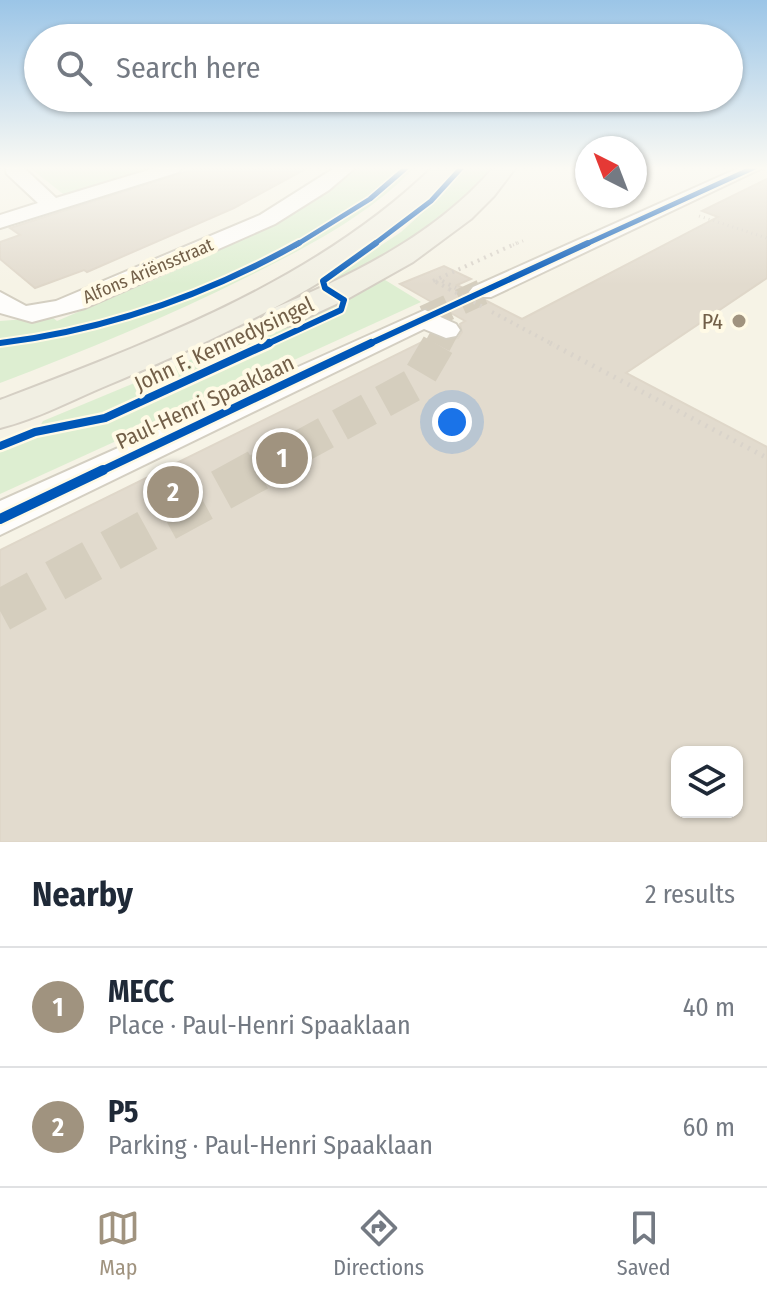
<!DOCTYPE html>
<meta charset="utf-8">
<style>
body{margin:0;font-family:"Fira Sans Condensed",sans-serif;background:#f2f2f3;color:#1f2937}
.controls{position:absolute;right:24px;bottom:24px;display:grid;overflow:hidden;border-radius:16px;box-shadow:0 2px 6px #0004}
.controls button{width:72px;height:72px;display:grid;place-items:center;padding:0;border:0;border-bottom:2px solid #e0e1e3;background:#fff;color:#1f2937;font:40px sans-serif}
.compass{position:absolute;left:575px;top:136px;width:72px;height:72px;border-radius:50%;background:#fff;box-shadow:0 2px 6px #0004;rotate:318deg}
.you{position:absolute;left:452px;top:422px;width:28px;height:28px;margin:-20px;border:6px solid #fff;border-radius:50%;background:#1a73e8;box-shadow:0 0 0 12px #1a73e833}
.badge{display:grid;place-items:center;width:52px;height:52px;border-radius:50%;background:#a0937f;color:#fff;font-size:26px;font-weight:700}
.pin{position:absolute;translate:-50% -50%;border:4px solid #fff;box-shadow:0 2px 8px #0006}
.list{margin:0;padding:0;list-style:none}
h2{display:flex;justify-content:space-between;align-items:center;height:104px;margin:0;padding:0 32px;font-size:34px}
h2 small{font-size:26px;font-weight:400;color:#747a83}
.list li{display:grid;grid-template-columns:52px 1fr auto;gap:24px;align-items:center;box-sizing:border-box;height:120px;padding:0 32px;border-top:2px solid #e0e1e3}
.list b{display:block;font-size:30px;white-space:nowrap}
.list p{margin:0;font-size:26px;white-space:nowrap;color:#747a83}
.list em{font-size:26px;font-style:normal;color:#747a83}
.icon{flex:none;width:44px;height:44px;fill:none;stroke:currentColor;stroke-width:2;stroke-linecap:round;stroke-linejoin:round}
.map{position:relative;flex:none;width:767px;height:842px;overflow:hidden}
.search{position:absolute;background:#fff;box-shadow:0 2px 6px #0004;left:24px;right:24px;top:24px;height:88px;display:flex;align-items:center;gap:20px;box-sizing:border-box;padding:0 28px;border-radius:44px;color:#747a83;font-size:30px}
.sheet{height:344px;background:#fff}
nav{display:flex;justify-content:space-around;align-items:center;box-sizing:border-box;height:112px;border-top:2px solid #e0e1e3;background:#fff;font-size:22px;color:#747a83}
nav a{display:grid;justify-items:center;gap:4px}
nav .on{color:#a0937f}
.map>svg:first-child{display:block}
.green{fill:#ddeed1}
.building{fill:#e2dbce;stroke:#dfd7c9;stroke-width:2;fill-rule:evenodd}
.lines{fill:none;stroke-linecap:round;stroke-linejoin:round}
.minor-tunnel-far2{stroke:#d5cebe;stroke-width:26;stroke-dasharray:26 13;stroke-linecap:butt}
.minor-tunnel-far1{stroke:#d5cebe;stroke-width:33;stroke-dasharray:33 16;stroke-linecap:butt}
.minor-tunnel{stroke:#d5cebe;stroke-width:42;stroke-dasharray:42 21;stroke-linecap:butt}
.minor-casing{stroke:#d4cfc2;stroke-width:4}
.major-casing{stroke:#d5cfc4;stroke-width:4}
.path-far2{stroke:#d9d3ca;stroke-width:3;stroke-dasharray:1 4;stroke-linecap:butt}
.path-far1{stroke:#d9d3ca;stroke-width:4;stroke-dasharray:2 5;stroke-linecap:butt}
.path{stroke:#d9d3ca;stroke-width:5;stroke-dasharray:2 6;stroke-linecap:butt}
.minor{fill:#fefdfb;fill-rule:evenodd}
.major{fill:#f1efe3;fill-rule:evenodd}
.path-bridge{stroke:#d9d3ca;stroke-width:4;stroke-dasharray:2 5;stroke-linecap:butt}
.cycleway-far3-casing{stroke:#fffae6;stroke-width:8}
.cycleway-far2-casing{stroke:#fffae6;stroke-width:10}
.cycleway-far1-casing{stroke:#fffae6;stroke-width:13}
.cycleway-casing{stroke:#fffae6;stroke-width:15}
.cycleway-far3{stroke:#0057b8;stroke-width:5}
.cycleway-far2{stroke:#0057b8;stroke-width:6}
.cycleway-far1{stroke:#0057b8;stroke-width:8}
.cycleway{stroke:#0057b8;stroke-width:10}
.poi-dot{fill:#a0937f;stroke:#fffae6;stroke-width:3}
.labels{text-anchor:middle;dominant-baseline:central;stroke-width:8;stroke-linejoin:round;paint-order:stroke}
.far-street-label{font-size:18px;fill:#725f48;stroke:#fffae6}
.poi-label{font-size:22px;fill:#725f48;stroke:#fffae6;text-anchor:end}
.street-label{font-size:22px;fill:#725f48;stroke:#fffae6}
</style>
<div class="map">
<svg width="767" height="842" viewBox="0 0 767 842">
<rect width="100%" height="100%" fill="#f6f3e6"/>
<path class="green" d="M29,167H143L151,168L67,197Z
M358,167H415C368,216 307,247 247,277C167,317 84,351 0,383V321L52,317L57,321C160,277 270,236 358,167Z
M465,167H499L445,221L330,288L327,285L329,280L401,232L443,194Z
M377,275L421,302L0,494V450L35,435L43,421L284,321Z"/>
<path class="building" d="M201,167H309L234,208L87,272L84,270L35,288L0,259V242L20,235L10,228Z
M767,179V278L626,373L767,447V842H0V550L434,336L447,341L458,338L462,332L460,324L465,321L400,284L444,266L471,279L457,285L467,290L471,299L485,300L522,319L718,217L702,211ZM677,752H737V812H677Z"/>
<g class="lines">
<path class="minor-tunnel-far2" d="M425,318L482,292
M438,345L446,330"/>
<path class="minor-tunnel-far1" d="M254,472L415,384L439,343"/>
<path class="minor-tunnel" d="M0,611L258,470"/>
<defs>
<path id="minor" d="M5,167H23L56,198L158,167L182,168L179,172L0,228V215L38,203L7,174Z
M336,167H356L329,190L275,224L85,308L32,322L0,313V292L26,306L56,301L260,215Z
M741,167H764L491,297H473L469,292L473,287Z
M425,310L456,324L460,330L456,336L446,338L424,329L0,535V501Z"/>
<path id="major" d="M433,167H456C387,265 216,339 108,385C72,400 37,419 0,428V400C153,341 313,283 433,167Z
M494,167H516L494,196L471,219L413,262L349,298L291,325L279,328L267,325L262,318L267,311C349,277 435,236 494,167Z"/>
</defs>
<use href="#minor" class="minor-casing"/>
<use href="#major" class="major-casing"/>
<path class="path-far2" d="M699,216L767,238
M513,245L525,240"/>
<path class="path-far1" d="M433,281L517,243
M436,282L440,280L456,288
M436,282L449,289
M492,312L554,345"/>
<path class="path" d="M550,343L767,458"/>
<use href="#minor" class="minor"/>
<use href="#major" class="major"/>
<path class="path-bridge" d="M449,289L483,307"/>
<defs>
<path id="cycleway-far3" d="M296,245L370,199L407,167
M373,245L431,201L462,167
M584,245L755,167"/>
<path id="cycleway-far2" d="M0,343C106,330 206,295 299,243
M265,345L341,310L344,300L325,288L323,281L376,243
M367,345L588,243"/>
<path id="cycleway-far1" d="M0,446L35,432L105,418L269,343
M99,472L371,343"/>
<path id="cycleway" d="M0,519L103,470"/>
</defs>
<use href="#cycleway-far3" class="cycleway-far3-casing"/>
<use href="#cycleway-far2" class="cycleway-far2-casing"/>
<use href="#cycleway-far1" class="cycleway-far1-casing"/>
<use href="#cycleway" class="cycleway-casing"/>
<use href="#cycleway-far3" class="cycleway-far3"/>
<use href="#cycleway-far2" class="cycleway-far2"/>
<use href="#cycleway-far1" class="cycleway-far1"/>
<use href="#cycleway" class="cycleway"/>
</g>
<linearGradient id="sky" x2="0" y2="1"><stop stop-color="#9bc5e7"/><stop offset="0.59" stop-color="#fbfaf4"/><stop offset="1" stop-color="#fbfaf4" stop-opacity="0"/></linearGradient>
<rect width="767" height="285" fill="url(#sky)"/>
<circle class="poi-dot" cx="739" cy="321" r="8"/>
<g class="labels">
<g class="far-street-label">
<text transform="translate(148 271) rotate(-23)">Alfons Ariënsstraat</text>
</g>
<g class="poi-label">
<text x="723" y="321">P4</text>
</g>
<g class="street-label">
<text transform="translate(224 344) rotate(-25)">John F. Kennedysingel</text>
<text transform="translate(205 402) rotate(-25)">Paul-Henri Spaaklaan</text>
</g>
</g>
</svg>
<div class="controls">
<button><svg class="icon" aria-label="layers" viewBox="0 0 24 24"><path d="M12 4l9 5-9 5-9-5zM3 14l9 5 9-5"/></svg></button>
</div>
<svg class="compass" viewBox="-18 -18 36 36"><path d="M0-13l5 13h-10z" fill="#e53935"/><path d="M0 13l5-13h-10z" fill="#747a83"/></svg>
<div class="you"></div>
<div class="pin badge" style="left:282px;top:458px">1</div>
<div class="pin badge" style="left:173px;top:492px">2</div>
<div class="search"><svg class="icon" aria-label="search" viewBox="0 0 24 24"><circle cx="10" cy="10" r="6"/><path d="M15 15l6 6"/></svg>Search here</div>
</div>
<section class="sheet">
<h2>Nearby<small>2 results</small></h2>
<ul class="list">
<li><span class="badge">1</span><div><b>MECC</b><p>Place · Paul-Henri Spaaklaan</p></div><em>40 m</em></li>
<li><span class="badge">2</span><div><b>P5</b><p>Parking · Paul-Henri Spaaklaan</p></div><em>60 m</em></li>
</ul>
</section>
<nav>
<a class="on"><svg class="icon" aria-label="map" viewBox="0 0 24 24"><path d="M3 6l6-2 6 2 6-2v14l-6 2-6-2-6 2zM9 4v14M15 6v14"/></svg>Map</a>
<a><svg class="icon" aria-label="directions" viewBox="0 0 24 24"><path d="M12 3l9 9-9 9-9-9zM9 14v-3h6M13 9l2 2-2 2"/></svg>Directions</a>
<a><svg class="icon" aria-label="saved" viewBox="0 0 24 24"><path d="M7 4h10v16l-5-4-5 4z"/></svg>Saved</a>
</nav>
